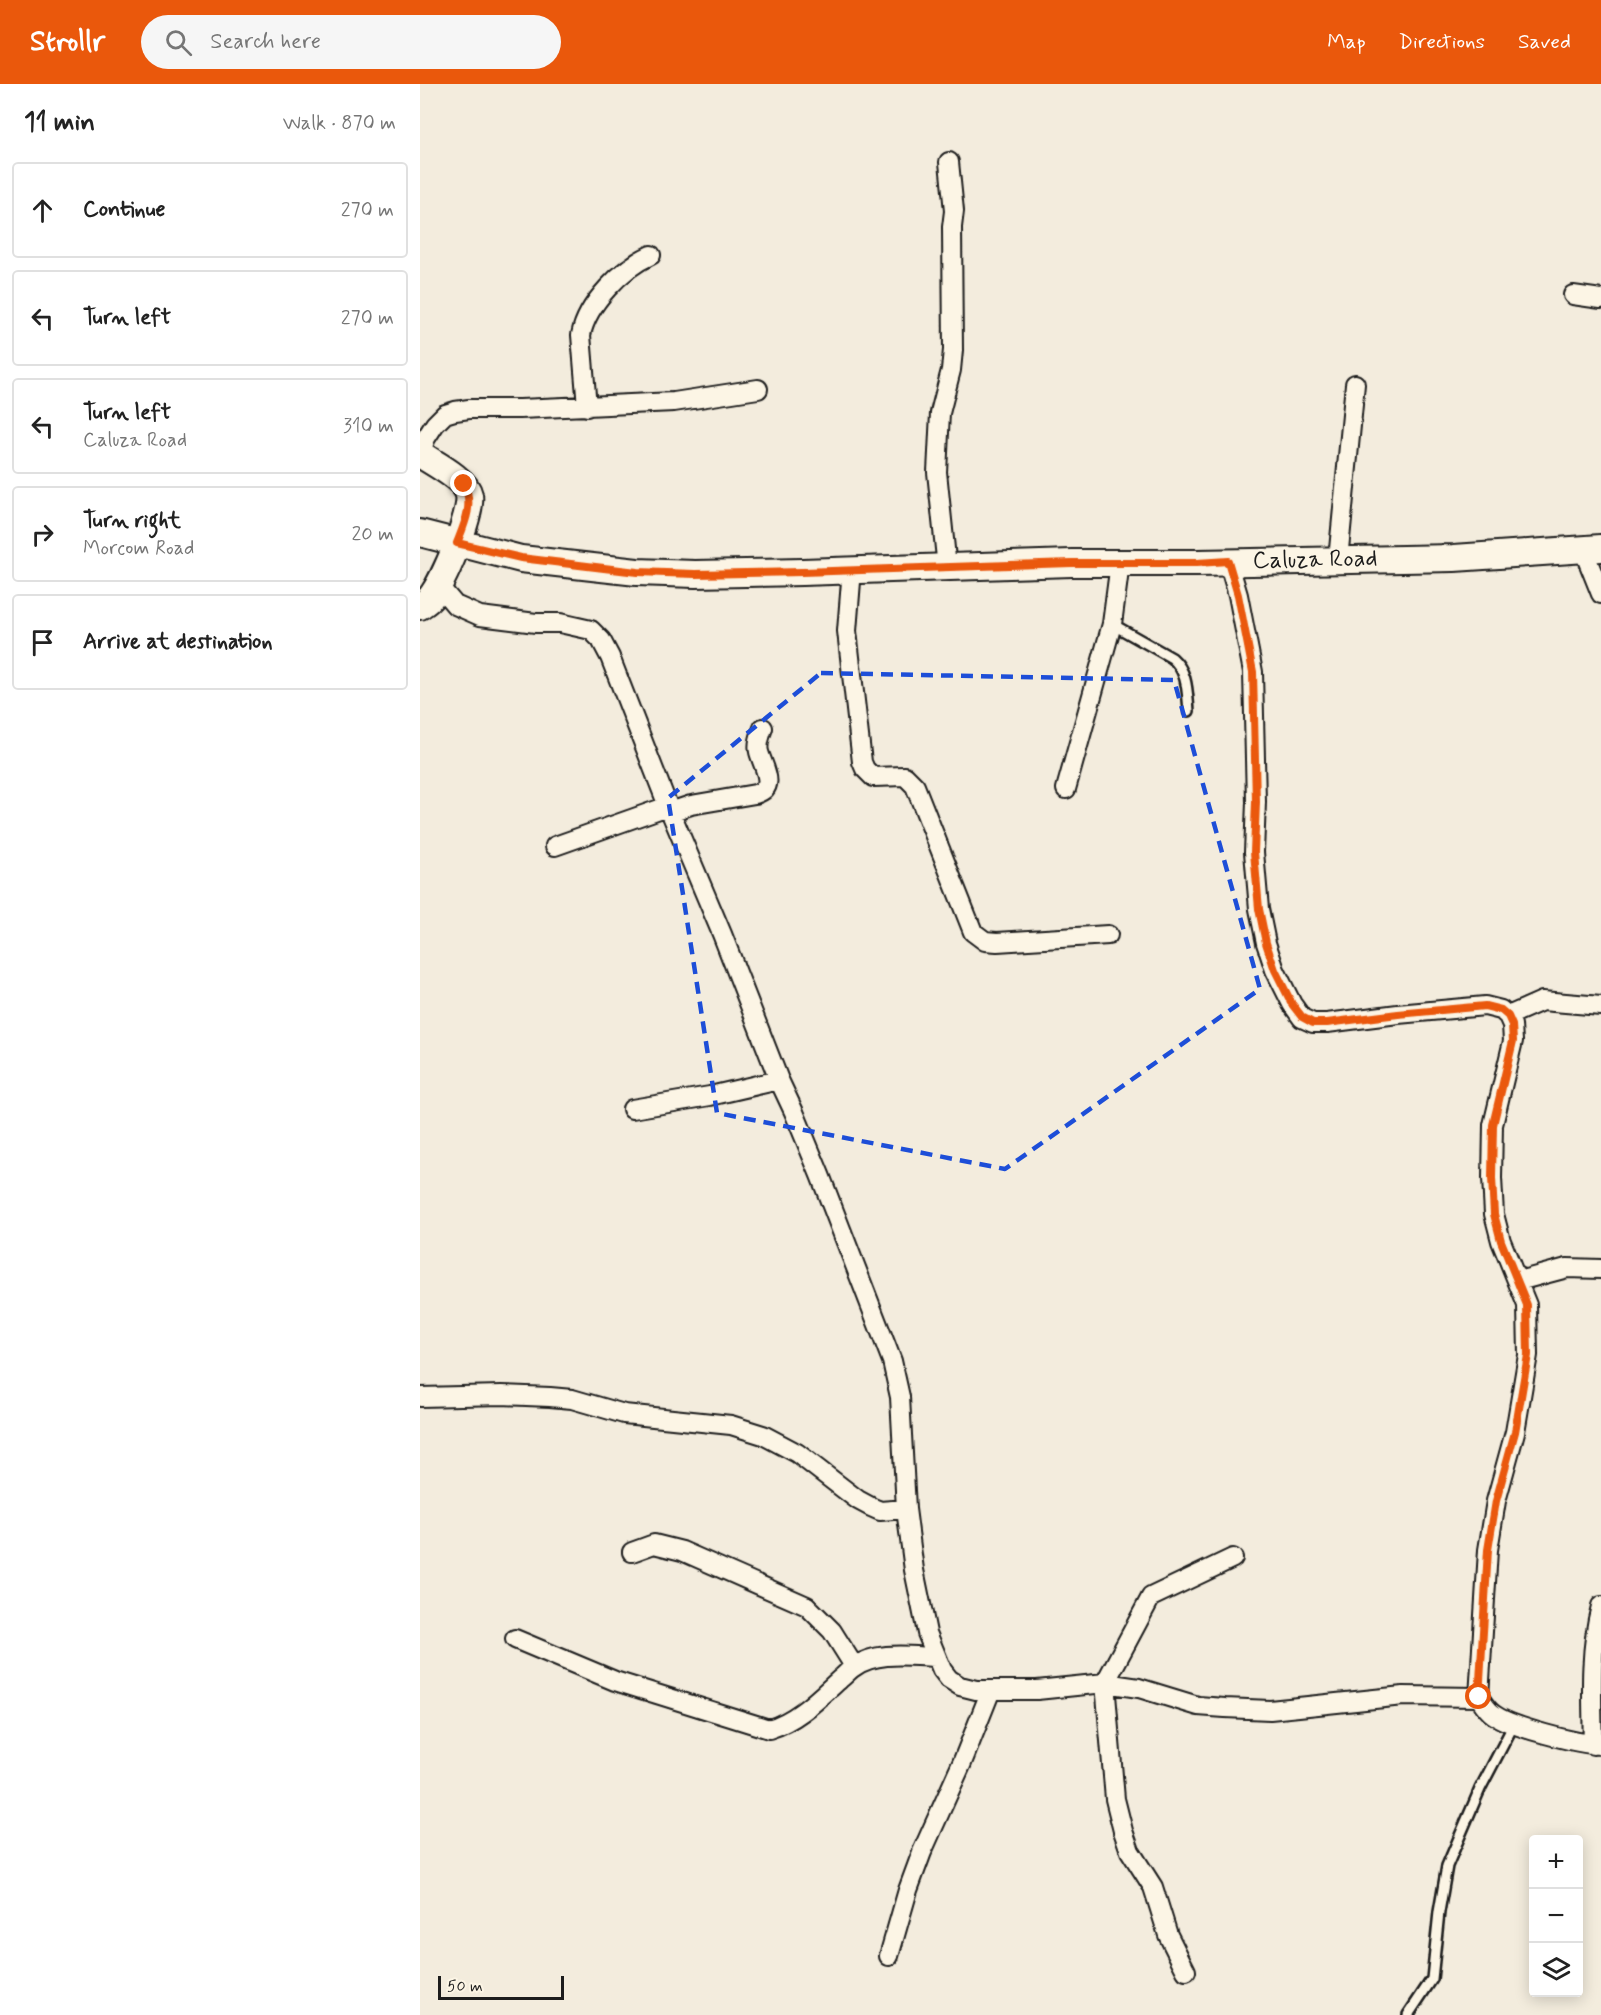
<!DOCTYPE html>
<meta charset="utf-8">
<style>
body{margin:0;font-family:Mynerve,sans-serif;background:#f6f6f6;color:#222}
.controls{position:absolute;right:18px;bottom:18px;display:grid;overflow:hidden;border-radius:6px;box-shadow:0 3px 15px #0003}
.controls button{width:54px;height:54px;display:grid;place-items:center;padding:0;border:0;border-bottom:2px solid #e0e0e0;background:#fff;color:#222;font:30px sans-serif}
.scale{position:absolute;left:18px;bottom:15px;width:126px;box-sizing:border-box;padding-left:6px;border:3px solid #1c1c1c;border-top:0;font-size:16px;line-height:21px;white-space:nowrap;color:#1c1c1c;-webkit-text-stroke:4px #fcf5e5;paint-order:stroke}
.stop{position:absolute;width:18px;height:18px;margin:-14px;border:4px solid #ea580c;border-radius:50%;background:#fff}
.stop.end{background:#ea580c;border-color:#fff;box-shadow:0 2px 6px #0008}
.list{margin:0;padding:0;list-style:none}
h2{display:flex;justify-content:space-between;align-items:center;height:78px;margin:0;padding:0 24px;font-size:26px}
h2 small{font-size:20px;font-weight:400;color:#767676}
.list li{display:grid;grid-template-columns:39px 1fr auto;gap:18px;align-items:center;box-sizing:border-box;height:96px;margin:0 12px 12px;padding:0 12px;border:2px solid #e0e0e0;border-radius:6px}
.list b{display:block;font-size:22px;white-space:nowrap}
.list p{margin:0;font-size:20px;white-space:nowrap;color:#767676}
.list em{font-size:20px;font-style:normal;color:#767676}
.icon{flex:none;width:33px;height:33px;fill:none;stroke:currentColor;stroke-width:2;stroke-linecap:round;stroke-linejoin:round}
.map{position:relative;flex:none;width:1181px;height:1931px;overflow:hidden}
header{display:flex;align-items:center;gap:36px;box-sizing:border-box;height:84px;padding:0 30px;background:#ea580c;color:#fff}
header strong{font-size:28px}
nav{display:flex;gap:33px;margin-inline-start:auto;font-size:21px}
.search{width:420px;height:54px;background:#f6f6f6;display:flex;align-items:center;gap:15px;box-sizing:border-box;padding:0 21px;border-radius:33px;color:#767676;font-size:22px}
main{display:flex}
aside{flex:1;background:#fff}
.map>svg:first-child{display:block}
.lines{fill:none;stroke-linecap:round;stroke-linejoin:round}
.lane-casing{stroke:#1c1c1c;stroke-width:14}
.street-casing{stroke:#1c1c1c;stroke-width:22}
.secondary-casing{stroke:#1c1c1c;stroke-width:30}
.lane{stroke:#fcf5e5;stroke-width:9}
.street{stroke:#fcf5e5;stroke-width:18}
.secondary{stroke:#fcf5e5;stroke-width:26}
.route{stroke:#ea580c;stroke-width:8}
.marked{fill:none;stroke:#1d4ed8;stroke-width:4.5;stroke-dasharray:12 8;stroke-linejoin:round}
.labels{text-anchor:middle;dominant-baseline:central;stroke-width:4.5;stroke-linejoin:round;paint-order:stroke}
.street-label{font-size:24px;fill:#1c1c1c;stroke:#fcf5e5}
</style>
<header>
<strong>Strollr</strong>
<div class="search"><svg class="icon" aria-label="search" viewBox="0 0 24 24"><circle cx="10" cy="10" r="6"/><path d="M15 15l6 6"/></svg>Search here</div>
<nav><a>Map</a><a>Directions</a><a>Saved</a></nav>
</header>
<main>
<aside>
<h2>11 min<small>Walk · 870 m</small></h2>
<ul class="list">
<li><svg class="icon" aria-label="ahead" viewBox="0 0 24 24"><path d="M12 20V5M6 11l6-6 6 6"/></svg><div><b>Continue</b></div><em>270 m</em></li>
<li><svg class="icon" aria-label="left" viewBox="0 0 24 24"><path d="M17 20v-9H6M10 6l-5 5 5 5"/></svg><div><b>Turn left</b></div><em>270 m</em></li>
<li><svg class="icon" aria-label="left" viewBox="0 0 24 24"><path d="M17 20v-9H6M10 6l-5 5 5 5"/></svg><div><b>Turn left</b><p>Caluza Road</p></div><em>310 m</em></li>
<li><svg class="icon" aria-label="right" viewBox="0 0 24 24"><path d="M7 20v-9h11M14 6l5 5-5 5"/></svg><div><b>Turn right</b><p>Morcom Road</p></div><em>20 m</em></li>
<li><svg class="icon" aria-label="arrive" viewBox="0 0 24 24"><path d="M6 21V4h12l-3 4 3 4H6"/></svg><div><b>Arrive at destination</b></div></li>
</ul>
</aside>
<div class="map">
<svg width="1181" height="1931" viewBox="0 0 1181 1931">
<rect width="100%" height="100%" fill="#f3ecdd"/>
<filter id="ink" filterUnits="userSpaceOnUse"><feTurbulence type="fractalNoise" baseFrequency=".0167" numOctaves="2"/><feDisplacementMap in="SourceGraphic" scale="12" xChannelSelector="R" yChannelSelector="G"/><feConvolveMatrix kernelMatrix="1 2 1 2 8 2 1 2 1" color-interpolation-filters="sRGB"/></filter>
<g filter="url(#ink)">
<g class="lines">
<defs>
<path id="lane" d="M692,540L752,574C768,588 767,607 769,627
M988,1931L1012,1895L1019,1828L1027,1782L1060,1705L1094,1640"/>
<path id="street" d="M1153,211L1181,215
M167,323L161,251C167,220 202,184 231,171
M0,370L6,354L15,340L25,330L35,327L49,325H100L254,318L338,305
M1163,465L1181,510
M918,476L935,300
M808,477L818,511L833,588L836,718L834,768L839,825L846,859L855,886L872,920L882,934L893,939H907L978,930L1065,922L1081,926L1088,932L1092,941L1093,957L1073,1041L1072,1094L1074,1130L1081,1157L1107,1221L1108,1271L1095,1348L1076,1417L1068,1466L1059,1613C1063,1619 1067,1626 1073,1630C1090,1643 1159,1660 1181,1661
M527,484L517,388L520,329L531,286L533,266L532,143L534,127L529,78
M432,485L427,547L442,678L445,685L453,693L485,692L495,702L553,848L565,857L577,858L688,851
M18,501L35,521L60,532L116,539H140L171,546L181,556L190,573L248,722L302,850L359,996L374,1028L400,1091L472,1277L480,1313L486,1425L494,1486L507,1549L522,1586L529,1595L540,1602L556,1606H617L685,1599L719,1604L778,1622L805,1624L850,1626L983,1612L1059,1613
M646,705L692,540L700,479
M250,728L271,721L335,710C358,704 343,683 339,668C337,660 340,652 343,644
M135,762L248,722
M1088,932L1122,917L1181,922
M212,1025L290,1012L359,996
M1098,1197L1147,1184L1181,1185
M0,1313L82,1311L130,1313L152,1315L204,1330L311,1341L343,1351L377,1369L438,1416L451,1423L460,1427L486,1425
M212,1468L234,1460L262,1467L387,1522L412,1547L434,1582
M95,1555L195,1597L349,1645C377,1637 399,1614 420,1595C425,1591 429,1586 434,1583C456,1567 489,1572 515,1573
M1173,1661C1172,1614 1169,1568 1181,1522
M469,1872L488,1806L502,1768L542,1679L571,1606
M766,1887L748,1851L733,1803L710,1767L703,1747L695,1715L685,1599L731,1513L813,1474"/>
<path id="secondary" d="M0,370C13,379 46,395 49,411C53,429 23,498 11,513C8,517 4,519 0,522
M0,449L101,475L217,488L275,490L382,488L652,479H777L1034,474L1181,464"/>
</defs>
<use href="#lane" class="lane-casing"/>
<use href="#street" class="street-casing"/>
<use href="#secondary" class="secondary-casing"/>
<use href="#lane" class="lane"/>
<use href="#street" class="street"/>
<use href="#secondary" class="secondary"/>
</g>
</g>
<g class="lines" filter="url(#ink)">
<path class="route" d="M44,400C54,420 45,439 37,459L101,474L217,488L275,490L382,488L652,479H777L808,477L818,511L833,588L836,718L834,768L839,825L846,859L855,886L872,920L882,933L893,939H907L978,930L1065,922L1081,926L1088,932L1092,941L1093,957L1073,1041L1072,1094L1074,1130L1081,1157L1107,1221L1108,1271L1095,1348L1076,1417L1068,1466L1059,1613"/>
</g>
<path class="marked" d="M401,589L754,596L840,905L585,1085L297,1029L248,714Z"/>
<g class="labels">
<g class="street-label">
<text transform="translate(895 476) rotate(-1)">Caluza Road</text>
</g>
</g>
</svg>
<div class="controls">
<button>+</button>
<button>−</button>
<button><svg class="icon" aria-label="layers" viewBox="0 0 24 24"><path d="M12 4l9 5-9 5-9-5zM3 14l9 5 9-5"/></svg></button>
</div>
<div class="scale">50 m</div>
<div class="stop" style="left:1059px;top:1613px"></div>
<div class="stop end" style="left:44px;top:400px"></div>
</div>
</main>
